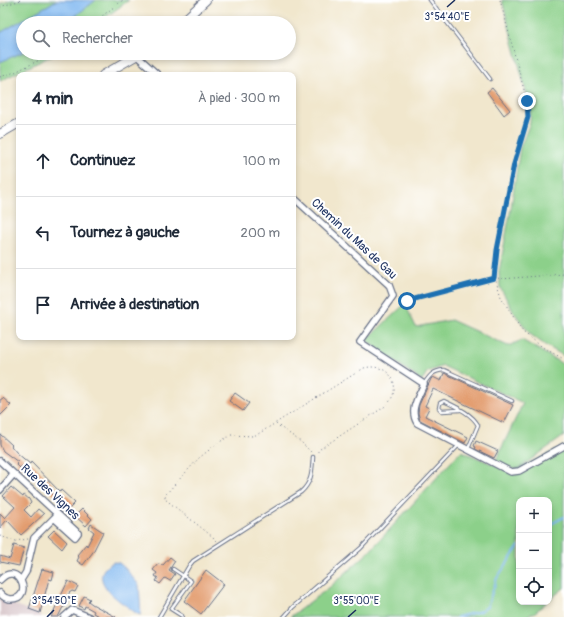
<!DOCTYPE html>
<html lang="fr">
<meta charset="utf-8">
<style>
body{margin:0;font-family:Pangolin,sans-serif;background:#f2f2f3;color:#1f2937}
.controls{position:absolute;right:12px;bottom:12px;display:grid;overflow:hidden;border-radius:8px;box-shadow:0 2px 6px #0003}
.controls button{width:36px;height:36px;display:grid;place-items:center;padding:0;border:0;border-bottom:1px solid #e0e1e3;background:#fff;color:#1f2937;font:20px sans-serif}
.stop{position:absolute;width:12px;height:12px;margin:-9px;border:3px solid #1f6fb2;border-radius:50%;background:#fff}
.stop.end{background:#1f6fb2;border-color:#fff;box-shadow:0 1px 4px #0008}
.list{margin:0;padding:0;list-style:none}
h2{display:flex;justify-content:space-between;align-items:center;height:52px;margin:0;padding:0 16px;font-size:17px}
h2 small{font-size:13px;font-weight:400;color:#747a83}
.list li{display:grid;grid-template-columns:26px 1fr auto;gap:12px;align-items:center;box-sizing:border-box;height:72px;padding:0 16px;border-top:1px solid #e0e1e3}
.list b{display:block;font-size:15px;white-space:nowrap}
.list em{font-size:13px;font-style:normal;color:#747a83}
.icon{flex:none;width:22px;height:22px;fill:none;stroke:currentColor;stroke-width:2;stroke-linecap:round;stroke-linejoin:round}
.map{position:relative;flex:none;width:564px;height:617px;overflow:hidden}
.search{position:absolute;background:#fff;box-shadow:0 2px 6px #0003;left:16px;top:16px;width:280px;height:44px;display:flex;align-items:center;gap:10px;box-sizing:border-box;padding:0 14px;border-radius:22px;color:#747a83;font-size:15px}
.panel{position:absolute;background:#fff;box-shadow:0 2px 6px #0003;left:16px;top:72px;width:280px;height:268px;border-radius:8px}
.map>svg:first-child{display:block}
.industrial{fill:#d2bec2}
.green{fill:#8cd08a;stroke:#548074}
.water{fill:#80b8f0;stroke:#4e74a7}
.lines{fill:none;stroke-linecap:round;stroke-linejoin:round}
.stream{stroke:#80b8f0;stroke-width:2}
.building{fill:#e39d6f}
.lane-casing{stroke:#666f85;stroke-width:4.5}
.street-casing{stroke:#666f85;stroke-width:8}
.secondary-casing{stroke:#666f85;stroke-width:10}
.path{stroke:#666f85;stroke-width:1;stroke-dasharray:1 3;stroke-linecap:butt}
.lane{stroke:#fff;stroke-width:2.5}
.street{stroke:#fff;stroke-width:5.5}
.secondary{stroke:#fff;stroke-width:8}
.route{stroke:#1f6fb2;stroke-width:5}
.ticks{fill:none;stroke:#1b2f5e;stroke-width:1.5}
.labels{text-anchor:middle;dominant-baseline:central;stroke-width:4;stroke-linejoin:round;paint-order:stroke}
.street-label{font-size:12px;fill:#1b2f5e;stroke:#fff}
.ticks-label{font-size:10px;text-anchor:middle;fill:#1b2f5e;stroke:#fff;stroke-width:4;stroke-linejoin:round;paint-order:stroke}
</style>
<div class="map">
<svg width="564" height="617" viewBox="0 0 564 617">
<rect width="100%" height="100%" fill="#fff"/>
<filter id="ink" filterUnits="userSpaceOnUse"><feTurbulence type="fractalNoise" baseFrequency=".025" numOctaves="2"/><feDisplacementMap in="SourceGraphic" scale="8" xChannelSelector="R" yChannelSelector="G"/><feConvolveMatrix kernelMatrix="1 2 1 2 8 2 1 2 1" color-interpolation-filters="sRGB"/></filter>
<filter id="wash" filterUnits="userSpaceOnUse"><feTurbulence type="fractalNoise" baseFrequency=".012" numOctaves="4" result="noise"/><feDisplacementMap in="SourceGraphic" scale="16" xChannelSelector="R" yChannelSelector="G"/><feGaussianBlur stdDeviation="0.9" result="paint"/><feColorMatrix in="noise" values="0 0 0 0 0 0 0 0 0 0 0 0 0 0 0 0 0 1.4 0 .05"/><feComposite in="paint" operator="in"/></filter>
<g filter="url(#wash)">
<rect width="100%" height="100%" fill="#f1e7cd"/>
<path class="industrial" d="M0,599L41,615V617H0Z"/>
<path class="green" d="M11,0H57L0,33V4Z
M96,0H129L98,23H66Z
M502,0H564V356L545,345L530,334L513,311L500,287L499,272L511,208L520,148L530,123L531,106L525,88Z
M23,52L57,53L0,81V62Z
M405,304L416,327L451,320L508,346L522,340L561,363L564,366V436L519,468L512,469L495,462L523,403L443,366L427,372L422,381L366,340Z
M564,446V588L549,600V500H519V602H547L534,613L524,617H290L330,587L369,552L461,451L512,472Z"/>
<path class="water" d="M57,0H96L66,23H23V52L0,62V33Z
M114,562L119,563L125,568L139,585L141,615C136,614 132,610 128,607C114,598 85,575 114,562Z"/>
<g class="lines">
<path class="stream" d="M549,525L564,517
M457,617L481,611L487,607L497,578L519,546"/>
</g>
<g id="blocks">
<path class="building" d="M492,88L510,110L504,115L487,92Z
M444,373L513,405L504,423L433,389L425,406L429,408L425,416L468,437L465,443L420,420L418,413L419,405L431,379L433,377L441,381Z
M235,393L249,403L243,411L229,401Z
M3,398L11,405L0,416V400Z
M0,434L12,445L11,446L17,453L30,464L31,462L60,492L61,490L75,503L69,509L22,466L20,468L16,464L18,462L3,451L0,445Z
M476,441L498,451L494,458L475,449L476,447L474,446Z
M11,487L23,497L24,495L29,499L31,503L24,510L31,517L38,509L44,514L21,535L7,520L0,528V513L5,518L15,507L3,496Z
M82,509L92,519L86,526L75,516Z
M91,524L103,532L93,552L83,565L77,561L79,557L77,555L86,544L87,546L94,532L89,528Z
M54,530L67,542L62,549L48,536Z
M14,545L24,548L19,566L0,562V556L10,559Z
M170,557L175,561L169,570L175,574L170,581L165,578L160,584L156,581L158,578L155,576L157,573L153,570L158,564L163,565Z
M42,569L54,572L52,580L49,579L40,613L29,609Z
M206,570L224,584L201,614L184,601Z
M68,581L78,586L75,592L72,591L69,593L65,601L68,602L65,607H63L58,617H51Z
M84,596L90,599L88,601L92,604L116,617H100L93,613L94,611L85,606L84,609L79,606Z"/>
</g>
</g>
<g filter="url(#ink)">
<use href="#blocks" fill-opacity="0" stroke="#666f85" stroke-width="1"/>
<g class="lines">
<defs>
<path id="lane" d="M430,0L490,79
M424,384C430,375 433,371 444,370L512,401
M460,410L442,411L439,408L440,403L444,401C456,407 471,413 478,425L468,449
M173,569L191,581L171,609L182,616
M159,617L189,566L193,561L301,492C312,482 312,472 313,457
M284,617L293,607L361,548L459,445"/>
<path id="street" d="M137,56L158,75
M293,197L389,285L393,296L360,342L424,384C418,398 409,410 417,423L511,472L519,471L564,446
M0,461L78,533L75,537L54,518
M0,490L14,474
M0,580C18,559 35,599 11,599C6,599 3,597 0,593
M21,580L26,572L34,538L56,516
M64,617L72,610L89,617"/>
<path id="secondary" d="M181,23L206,0
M103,75L141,53
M0,134L19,123"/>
</defs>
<use href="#lane" class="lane-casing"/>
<use href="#street" class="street-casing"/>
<use href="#secondary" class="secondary-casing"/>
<path class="path" d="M500,0L527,101L528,117L514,164L497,250L495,277L501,297L523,332L545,349L564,359
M0,7L21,0
M93,23L123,0
M0,77L15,72L54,53
M398,298L407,301L495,277L501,279L564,274
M276,424L301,442L312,453
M0,536L15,541L28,539
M216,541L213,537L165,499V495L199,458L218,443L231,435L253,436L258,434L364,368C387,362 405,384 387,405L320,449L316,454"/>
<use href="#lane" class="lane"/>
<use href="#street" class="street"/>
<use href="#secondary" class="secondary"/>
</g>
</g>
<g class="lines" filter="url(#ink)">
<path class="route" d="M407,301L494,278L497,250L514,164L528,117L527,101"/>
</g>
<path class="ticks" d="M447,7L455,0M47,617L54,610M348,617L356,610"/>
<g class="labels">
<g class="street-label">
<text transform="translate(354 239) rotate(43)">Chemin du Mas de Gau</text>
<text transform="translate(50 492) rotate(43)">Rue des Vignes</text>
</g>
</g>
<g class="ticks-label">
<text x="447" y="20">3°54'40"E</text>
<text x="54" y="604">3°54'50"E</text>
<text x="356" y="604">3°55'00"E</text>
</g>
</svg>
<div class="controls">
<button>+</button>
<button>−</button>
<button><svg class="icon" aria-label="locate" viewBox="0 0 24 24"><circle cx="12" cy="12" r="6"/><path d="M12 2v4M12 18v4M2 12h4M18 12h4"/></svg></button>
</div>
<div class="stop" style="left:407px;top:301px"></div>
<div class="stop end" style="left:527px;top:101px"></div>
<div class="search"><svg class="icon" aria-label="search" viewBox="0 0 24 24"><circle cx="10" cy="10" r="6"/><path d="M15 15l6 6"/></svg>Rechercher</div>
<section class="panel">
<h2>4 min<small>À pied · 300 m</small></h2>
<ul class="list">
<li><svg class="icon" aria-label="ahead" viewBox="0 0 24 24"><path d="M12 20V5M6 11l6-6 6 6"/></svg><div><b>Continuez</b></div><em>100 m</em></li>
<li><svg class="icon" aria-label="left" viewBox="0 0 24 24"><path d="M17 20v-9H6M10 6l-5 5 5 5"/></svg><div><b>Tournez à gauche</b></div><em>200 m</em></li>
<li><svg class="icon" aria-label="arrive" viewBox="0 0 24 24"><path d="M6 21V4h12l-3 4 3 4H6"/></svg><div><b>Arrivée à destination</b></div></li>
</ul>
</section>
</div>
